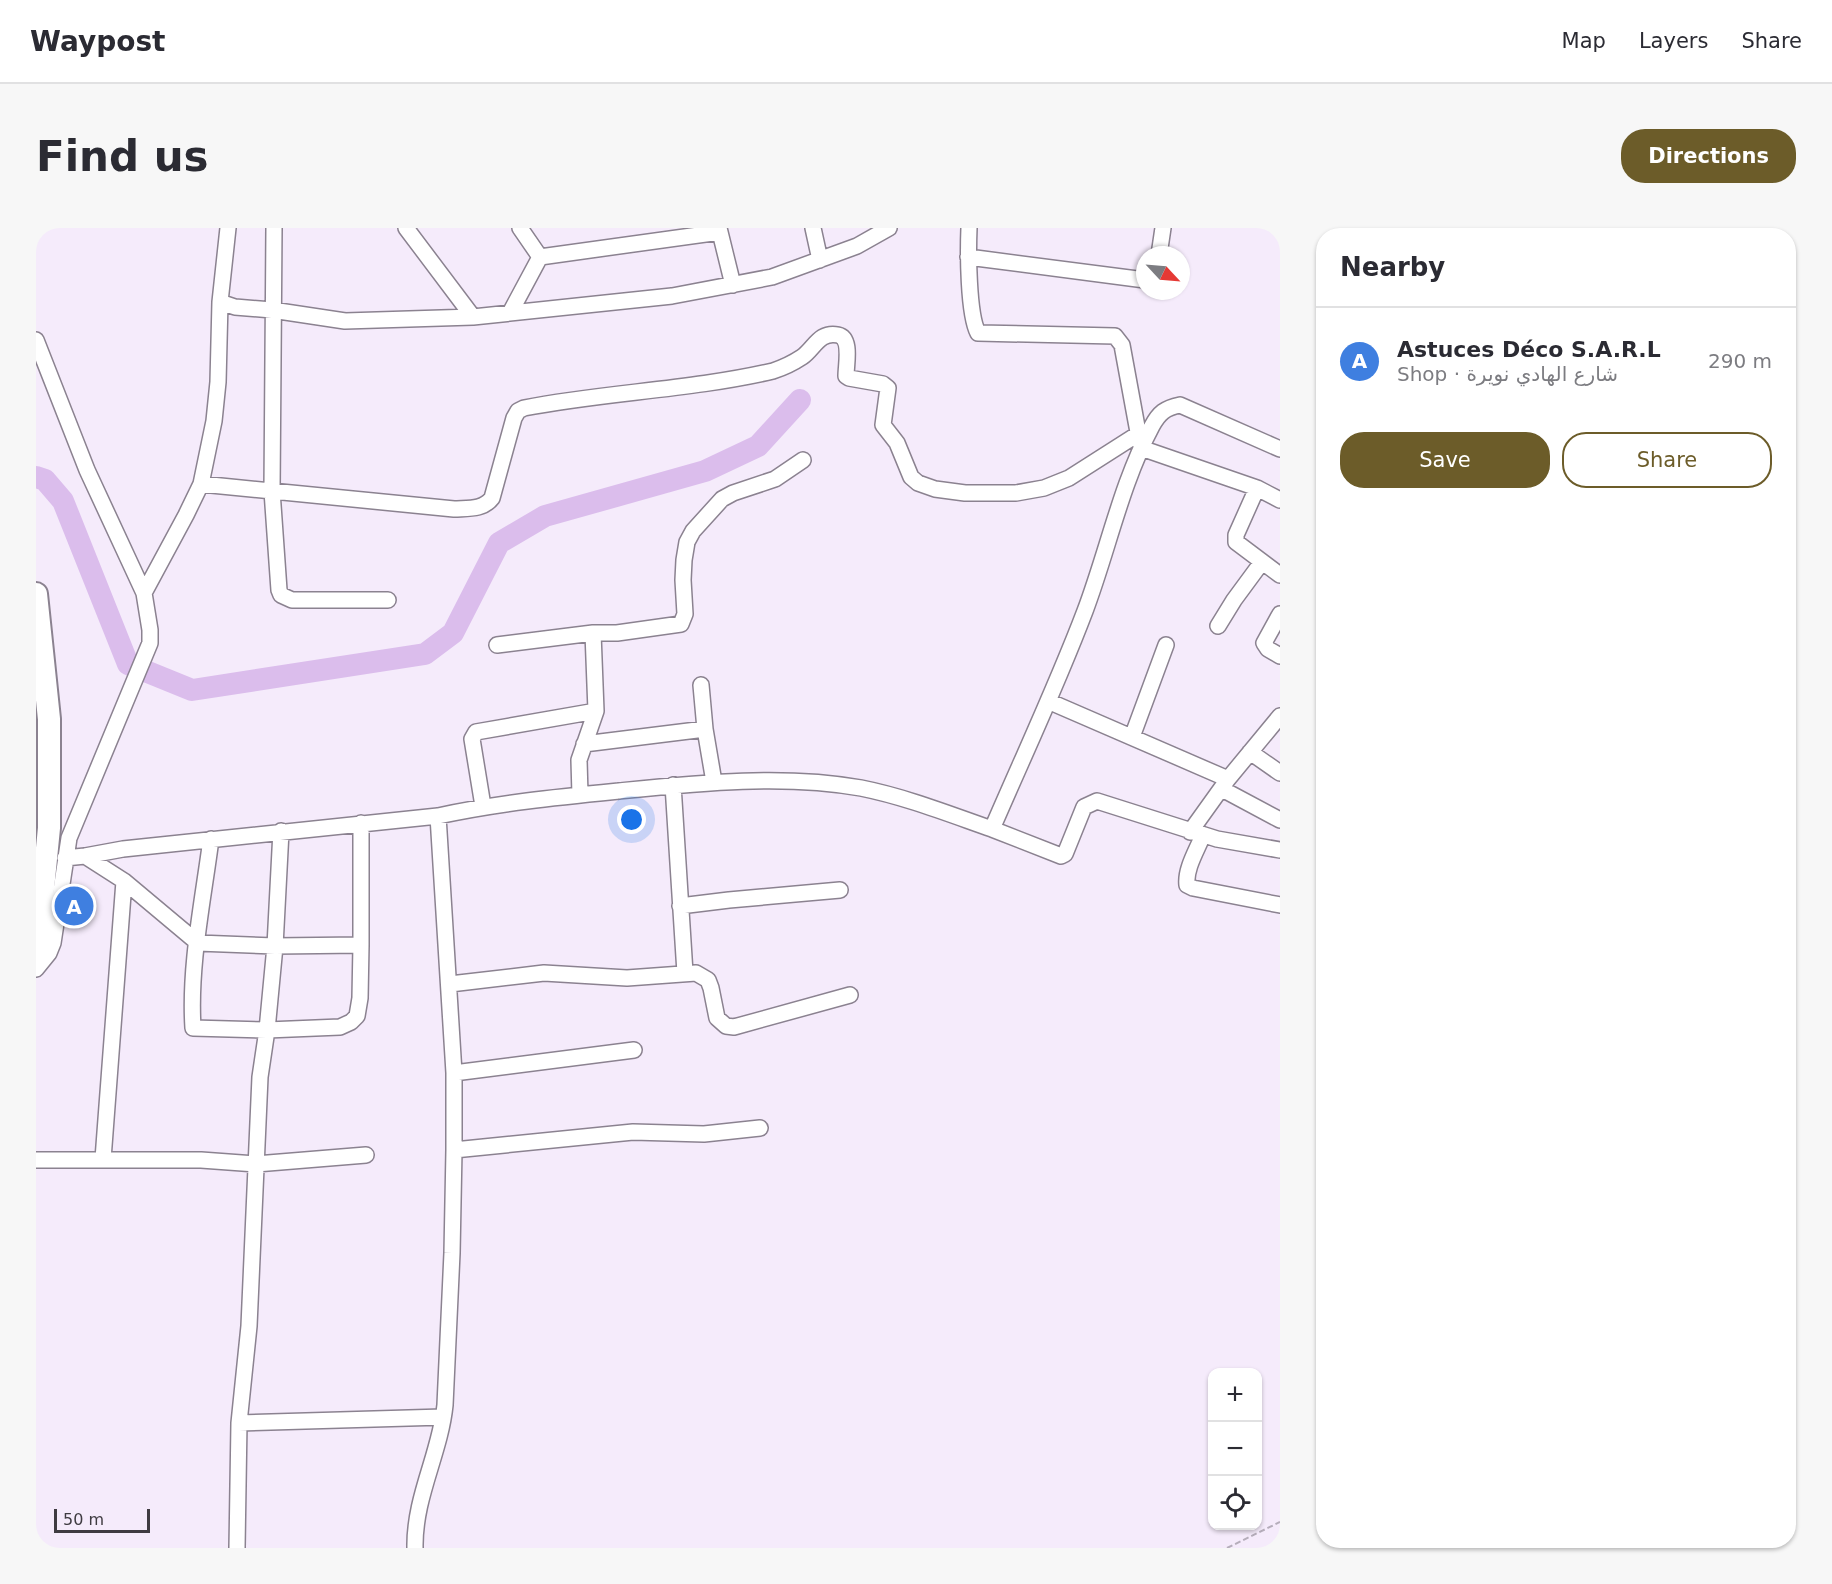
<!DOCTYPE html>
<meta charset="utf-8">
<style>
body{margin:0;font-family:"DejaVu Sans",Vazirmatn,sans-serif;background:#f7f7f7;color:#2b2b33}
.controls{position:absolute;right:18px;bottom:18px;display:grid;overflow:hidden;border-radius:12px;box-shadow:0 2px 4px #0004}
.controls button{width:54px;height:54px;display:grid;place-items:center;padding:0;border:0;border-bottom:2px solid #e1e1e2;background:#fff;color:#2b2b33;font:30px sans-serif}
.compass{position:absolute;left:1100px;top:18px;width:54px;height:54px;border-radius:50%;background:#fff;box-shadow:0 2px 4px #0004;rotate:116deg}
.scale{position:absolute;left:18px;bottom:15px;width:96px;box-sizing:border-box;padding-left:6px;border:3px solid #3f3b41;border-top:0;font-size:16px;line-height:21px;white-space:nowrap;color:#3f3b41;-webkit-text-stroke:4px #f5ebfb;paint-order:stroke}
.you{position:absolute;left:596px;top:592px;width:21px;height:21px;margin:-15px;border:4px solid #fff;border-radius:50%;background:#1a73e8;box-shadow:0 0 0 9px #1a73e833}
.badge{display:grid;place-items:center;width:39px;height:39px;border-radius:50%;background:#6c5c29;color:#fff;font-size:20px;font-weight:700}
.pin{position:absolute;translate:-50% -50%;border:3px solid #fff;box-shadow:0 2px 6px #0006}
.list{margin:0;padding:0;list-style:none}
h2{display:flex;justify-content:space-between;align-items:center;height:78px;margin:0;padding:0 24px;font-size:26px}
h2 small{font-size:20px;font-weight:400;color:#7c7c81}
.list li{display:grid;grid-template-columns:39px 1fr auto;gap:18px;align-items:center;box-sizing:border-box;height:108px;padding:0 24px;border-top:2px solid #e1e1e2}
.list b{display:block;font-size:22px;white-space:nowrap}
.list p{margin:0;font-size:20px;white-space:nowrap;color:#7c7c81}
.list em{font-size:20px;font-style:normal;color:#7c7c81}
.actions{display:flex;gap:12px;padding:18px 24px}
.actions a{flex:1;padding:14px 0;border:2px solid #6c5c29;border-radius:24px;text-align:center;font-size:21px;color:#6c5c29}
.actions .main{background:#6c5c29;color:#fff}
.icon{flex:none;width:33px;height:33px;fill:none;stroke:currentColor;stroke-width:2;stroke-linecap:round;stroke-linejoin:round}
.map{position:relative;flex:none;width:1244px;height:1320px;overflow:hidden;border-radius:24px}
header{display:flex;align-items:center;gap:36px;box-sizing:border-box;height:84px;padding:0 30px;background:#fff;border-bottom:2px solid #e1e1e2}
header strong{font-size:28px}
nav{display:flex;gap:33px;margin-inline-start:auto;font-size:21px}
.intro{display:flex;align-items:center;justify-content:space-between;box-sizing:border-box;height:144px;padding:0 36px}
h1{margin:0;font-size:42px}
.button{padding:15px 27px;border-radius:24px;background:#6c5c29;color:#fff;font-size:21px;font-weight:700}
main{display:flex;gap:36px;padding:0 36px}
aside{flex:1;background:#fff;border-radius:24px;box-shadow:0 2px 4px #0004}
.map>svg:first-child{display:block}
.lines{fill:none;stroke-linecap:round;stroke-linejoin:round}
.river{stroke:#dbbdec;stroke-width:22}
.minor-casing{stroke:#8b8290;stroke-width:18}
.highway-casing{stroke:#8b8290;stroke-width:26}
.path{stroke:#b5adba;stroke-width:2;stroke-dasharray:6 3;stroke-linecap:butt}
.minor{stroke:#fff;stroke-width:15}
.highway{stroke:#fff;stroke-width:22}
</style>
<header>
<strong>Waypost</strong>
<nav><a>Map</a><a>Layers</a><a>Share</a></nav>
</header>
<div class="intro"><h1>Find us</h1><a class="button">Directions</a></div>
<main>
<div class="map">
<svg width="1244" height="1320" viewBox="0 0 1244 1320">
<rect width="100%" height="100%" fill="#f5ebfb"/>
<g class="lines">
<path class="river" d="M0,249L9,252L27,273L92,436L156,462L389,426L417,405L463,315L509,288L669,243L722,218L764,172"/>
<defs>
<path id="minor" d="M238,0L236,263L243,362L245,367L256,372H352
M370,0L437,89
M484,0L504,29
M683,0L697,57
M777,0L784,32
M933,0C932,23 932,86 942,105L1079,108L1086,117L1104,215
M1123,27L1127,0
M504,29L684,4
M932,29L1109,52
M184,74L199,79L236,82L309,93L437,89L636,68L736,49L821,18L853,0
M474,85L504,29
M0,112L51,242L108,365L114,402V415L33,610L17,715L13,725L0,741
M1105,220L1221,260L1244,272
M165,256L418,281C432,280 447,282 456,270L478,190L482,183L488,180C571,164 655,162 737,143C746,140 757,135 766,129C778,121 783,103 802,107C816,110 810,136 810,148L813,150L847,156L852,160L847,197L861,215L875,249L882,255L899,261L929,265H980L1008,260L1033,250L1102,206
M1221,260L1200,307V314L1244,347
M108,365L150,287L165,256L178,193L182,154L184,74L192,0
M1244,386L1228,415L1232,421L1244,428
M1182,398L1198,372L1226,334
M461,417L557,405H581L645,396L649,386L647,352L648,332L651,314L657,303L686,271L697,265L739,251L767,232
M665,457L669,501L678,554
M1012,473L1192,551
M1096,509L1130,417
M548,516L669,501
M1214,524L1244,545
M637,557L649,745
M1186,561L1244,592
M544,567L543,532L560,483L557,405
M447,578L436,511L440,504L560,483
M402,588L418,845L598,822
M956,601L1025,628L1029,626L1048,579L1061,573L1181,611L1244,622
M1154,604L1192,551L1244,488
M1167,607C1161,622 1149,641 1151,657L1157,660L1244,677
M49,628L88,653L162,715L239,718L325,717L324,770L321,788L315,794L304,799L231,802L157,800C153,738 167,673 175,611
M29,630L49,628L87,621L402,588C462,575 523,569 583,563C662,555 747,546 825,560C870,569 913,586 956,601C987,529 1021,457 1049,383C1072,322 1085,256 1116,198C1123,185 1129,180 1144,177L1244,221
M644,678L693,672L804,662
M325,717V595
M414,756L508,745L591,750L660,745L672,752L675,760L681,790L690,798L698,799L814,767
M418,845V922L597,904L668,906L724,900
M67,931L88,653
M0,932H165L220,936L330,927
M203,1195L407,1189
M201,1320L203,1195L213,1098L224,849L231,802L239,718L245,603
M379,1320C378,1269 404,1226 409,1177L416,1025L418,922"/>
<path id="highway" d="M0,366L13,491V600L0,732"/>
</defs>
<use href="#minor" class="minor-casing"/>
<use href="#highway" class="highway-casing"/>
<path class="path" d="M1191,1320L1244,1294"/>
<use href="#minor" class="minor"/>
<use href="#highway" class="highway"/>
</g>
</svg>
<div class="controls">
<button>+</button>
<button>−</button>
<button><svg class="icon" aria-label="locate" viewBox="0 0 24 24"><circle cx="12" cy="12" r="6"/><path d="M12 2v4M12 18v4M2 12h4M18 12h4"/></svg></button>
</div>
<svg class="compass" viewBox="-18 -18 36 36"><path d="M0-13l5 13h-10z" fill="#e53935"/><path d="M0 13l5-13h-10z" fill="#7c7c81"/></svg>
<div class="scale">50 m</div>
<div class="you"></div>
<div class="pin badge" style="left:38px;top:678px;background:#3f7fe0">A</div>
</div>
<aside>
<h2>Nearby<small></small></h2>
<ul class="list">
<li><span class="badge" style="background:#3f7fe0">A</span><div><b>Astuces Déco S.A.R.L</b><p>Shop · شارع الهادي نويرة</p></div><em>290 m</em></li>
</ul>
<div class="actions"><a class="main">Save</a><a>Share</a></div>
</aside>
</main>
